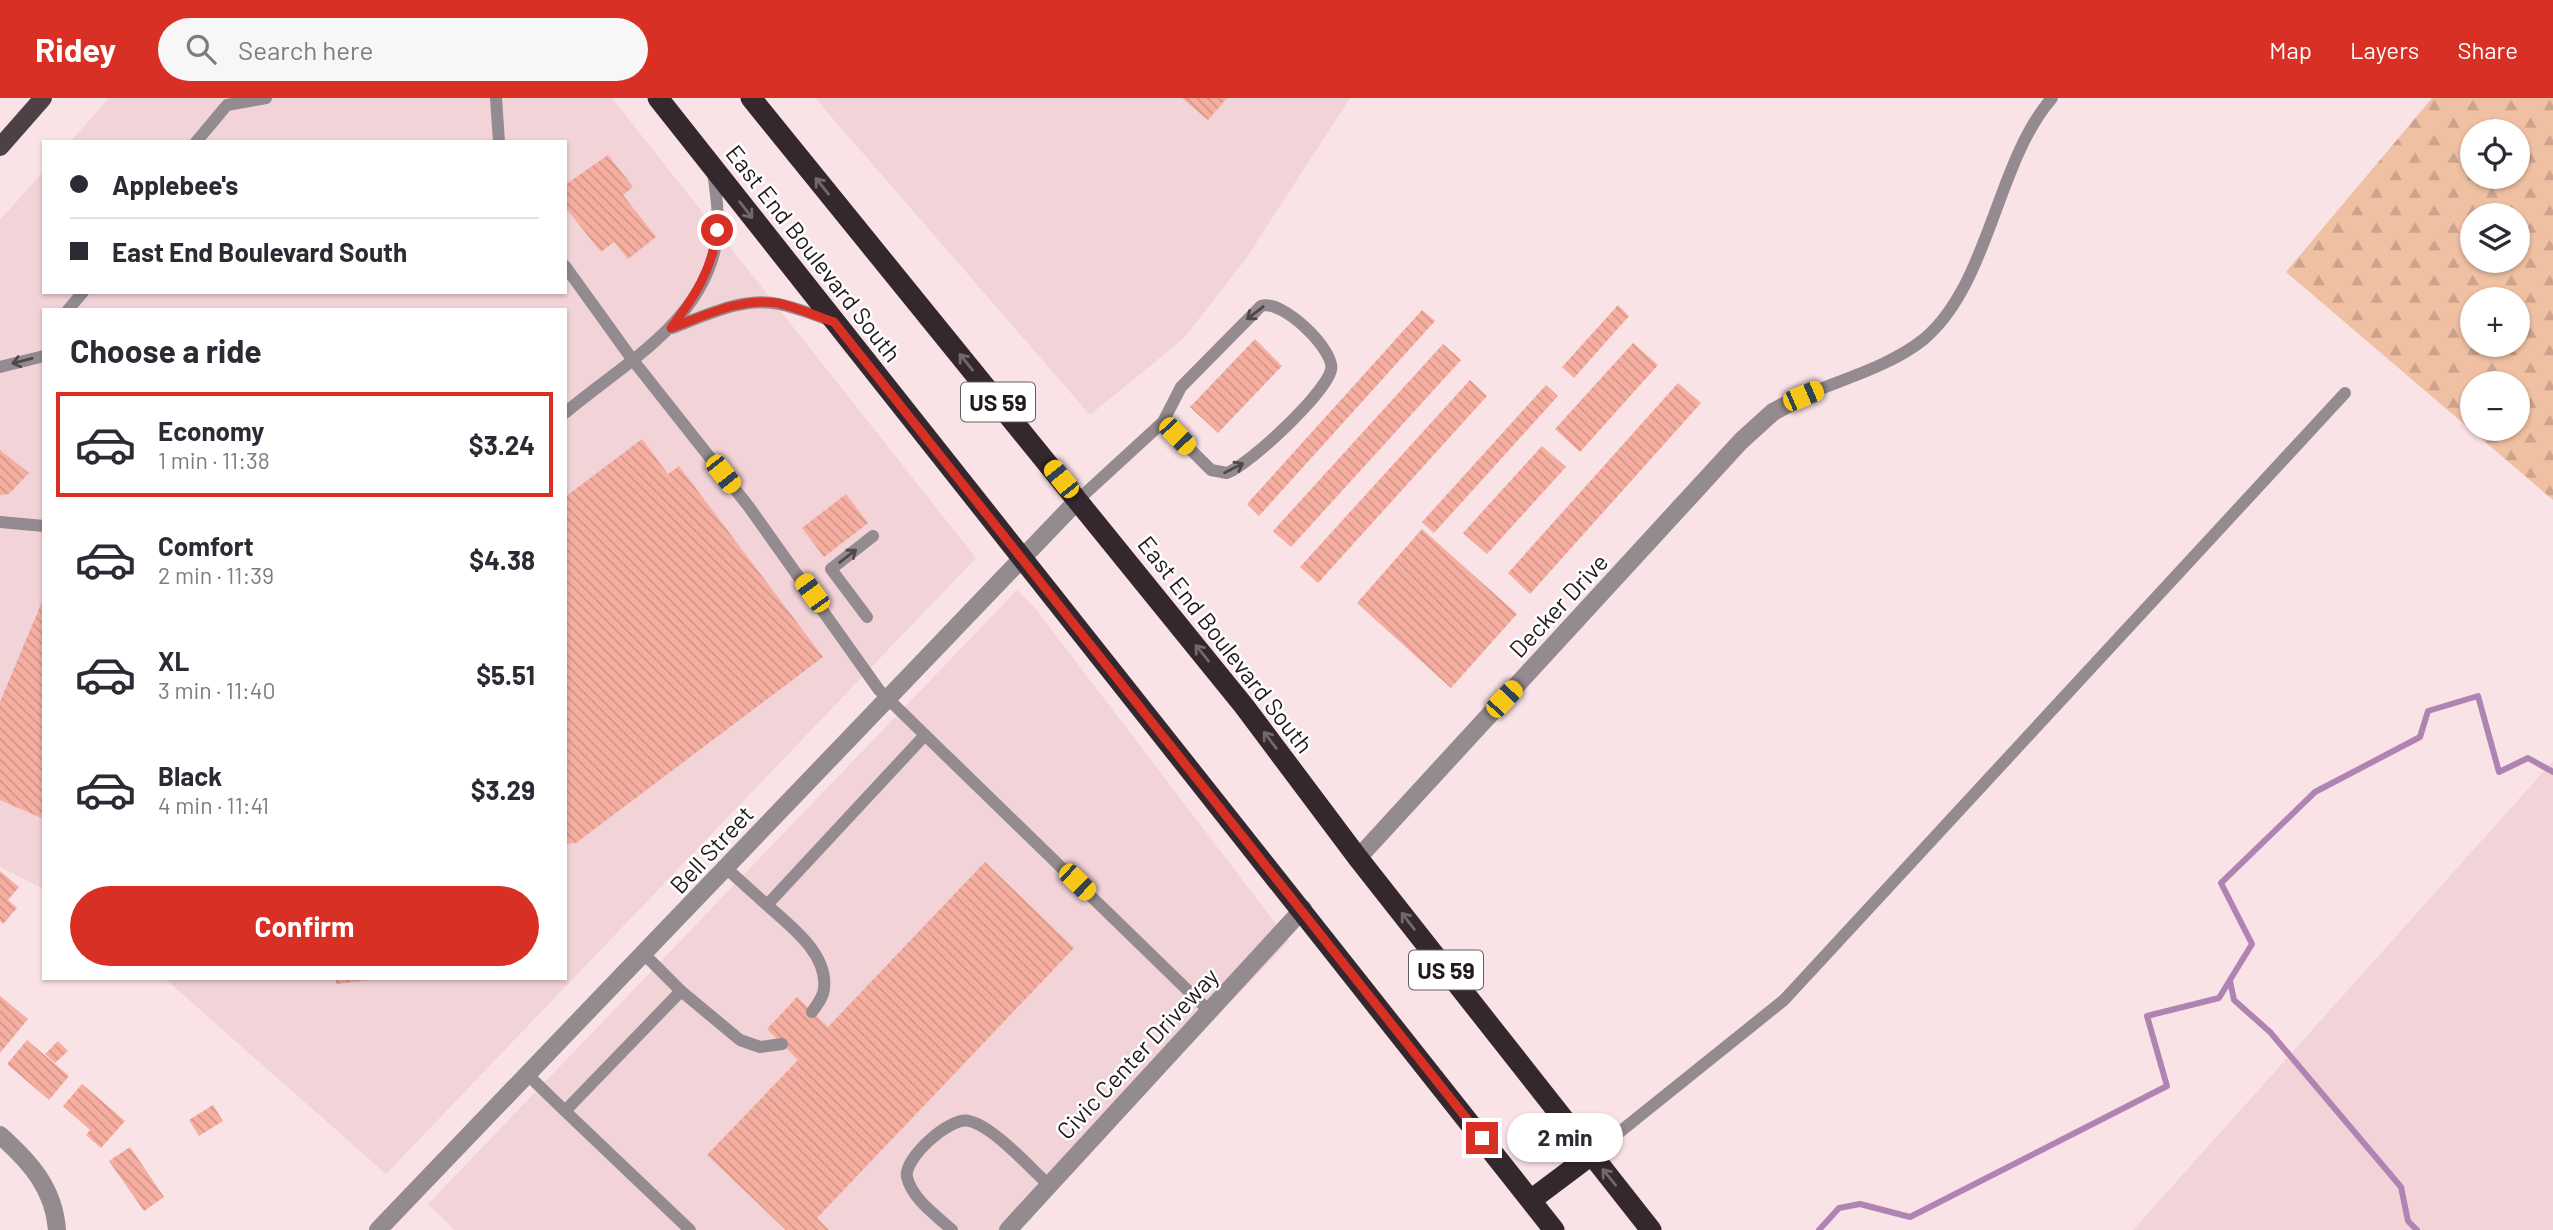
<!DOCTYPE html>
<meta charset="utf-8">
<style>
body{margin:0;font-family:Barlow,sans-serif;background:#f7f7f7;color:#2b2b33;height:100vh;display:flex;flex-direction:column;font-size:26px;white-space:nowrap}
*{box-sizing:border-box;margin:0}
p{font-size:23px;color:#7c7c81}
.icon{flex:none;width:38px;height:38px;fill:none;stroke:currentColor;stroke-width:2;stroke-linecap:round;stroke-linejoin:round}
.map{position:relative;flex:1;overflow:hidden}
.details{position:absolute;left:42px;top:210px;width:525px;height:672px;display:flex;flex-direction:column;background:#fff;border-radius:0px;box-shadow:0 2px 5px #0004}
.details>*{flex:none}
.guide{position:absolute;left:42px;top:42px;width:525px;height:154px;border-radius:0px;box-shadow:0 2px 5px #0004;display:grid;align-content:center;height:154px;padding:0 28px;background:#fff}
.controls{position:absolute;left:2460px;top:21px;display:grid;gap:14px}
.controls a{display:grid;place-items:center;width:70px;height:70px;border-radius:50%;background:#fff;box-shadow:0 2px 5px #0004;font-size:35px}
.end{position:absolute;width:32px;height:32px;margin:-16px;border:9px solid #d93025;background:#fff;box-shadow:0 0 0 4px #fff}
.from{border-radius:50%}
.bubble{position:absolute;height:49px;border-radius:24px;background:#fff;box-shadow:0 2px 5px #0004;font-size:23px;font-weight:700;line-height:49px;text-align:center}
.car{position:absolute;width:21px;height:42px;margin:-21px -10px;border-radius:9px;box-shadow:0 0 5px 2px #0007;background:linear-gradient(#f5c518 24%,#345 0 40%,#f5c518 0 76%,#345 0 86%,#f5c518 0)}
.guide b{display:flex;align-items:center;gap:24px;height:66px;font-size:26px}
.guide b+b{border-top:2px solid #e1e1e2}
.guide i{width:18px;height:18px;background:#2b2b33}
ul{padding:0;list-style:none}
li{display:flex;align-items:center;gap:21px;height:105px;margin:0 14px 10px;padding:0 14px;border:4px solid transparent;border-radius:0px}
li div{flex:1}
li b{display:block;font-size:26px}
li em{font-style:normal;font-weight:700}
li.active{border-color:#d93025}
li>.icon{width:63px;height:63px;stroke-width:1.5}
h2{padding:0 28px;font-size:32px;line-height:84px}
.action{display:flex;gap:14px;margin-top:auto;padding:14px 28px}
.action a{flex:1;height:80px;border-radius:42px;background:#d93025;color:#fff;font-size:28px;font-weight:700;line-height:80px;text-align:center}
header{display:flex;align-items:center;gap:42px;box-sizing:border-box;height:98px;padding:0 35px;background:#d93025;color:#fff}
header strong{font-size:33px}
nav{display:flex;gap:38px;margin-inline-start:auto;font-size:24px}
.search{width:490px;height:63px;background:#f7f7f7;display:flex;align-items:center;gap:18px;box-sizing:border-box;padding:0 24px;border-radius:38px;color:#7c7c81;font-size:26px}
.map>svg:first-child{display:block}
.built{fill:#f2d3d8}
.forest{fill:url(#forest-firs);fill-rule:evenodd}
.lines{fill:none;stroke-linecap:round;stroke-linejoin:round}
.stream{stroke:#af84b2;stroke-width:6}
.building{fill:url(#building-back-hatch)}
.lane{stroke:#938b8f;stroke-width:12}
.street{stroke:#938b8f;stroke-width:18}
.primary{stroke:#4d4047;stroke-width:18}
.highway{stroke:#35272e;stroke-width:21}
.oneway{stroke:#72686d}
.oneway2{stroke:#4f4749}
.route{stroke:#d93025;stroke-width:9}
.labels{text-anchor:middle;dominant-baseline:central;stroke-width:5;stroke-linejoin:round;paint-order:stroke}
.shield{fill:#fff;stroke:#645f5f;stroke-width:2}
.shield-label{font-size:23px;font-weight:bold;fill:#221a1b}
.street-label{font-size:24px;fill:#221a1b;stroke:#fff}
</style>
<header>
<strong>Ridey</strong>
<div class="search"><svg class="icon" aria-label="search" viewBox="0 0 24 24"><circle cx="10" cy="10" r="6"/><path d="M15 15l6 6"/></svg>Search here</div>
<nav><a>Map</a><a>Layers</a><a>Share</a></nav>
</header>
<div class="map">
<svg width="2553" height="1132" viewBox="0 0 2553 1132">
<defs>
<pattern id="forest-firs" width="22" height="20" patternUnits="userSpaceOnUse" patternTransform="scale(1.75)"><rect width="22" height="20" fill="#efc0a2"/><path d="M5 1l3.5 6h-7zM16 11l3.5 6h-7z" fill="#cda48b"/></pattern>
<pattern id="building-back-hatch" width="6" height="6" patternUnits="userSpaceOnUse" patternTransform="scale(1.75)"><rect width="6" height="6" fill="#f6aea0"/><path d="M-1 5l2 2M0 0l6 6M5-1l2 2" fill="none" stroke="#d39589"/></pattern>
</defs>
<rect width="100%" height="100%" fill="#fae3e6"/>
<path class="built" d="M109,0H612L976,460L386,1076L164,880H565V212H44V791L0,769V122L44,73V194H565V44H70Z
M815,0H1350L1245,162L1184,240L1090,317Z
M1017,492L1035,510L1289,843L1014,1132H455L428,1106Z
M2553,663V1132H2133Z"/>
<path class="forest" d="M2432,0H2553V402L2286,174ZM2473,33H2518V79H2473ZM2473,117H2518V163H2473ZM2473,201H2518V247H2473ZM2473,285H2518V331H2473Z"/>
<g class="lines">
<path class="stream" d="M2230,883L2234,902L2270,934L2401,1089L2408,1123L2417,1132
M1819,1132L1839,1110L1860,1106L1910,1119L2167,988L2147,918L2219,900L2252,846L2221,785L2315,694L2420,639L2428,613L2478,598L2499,674L2528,660L2553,674"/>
</g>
<path class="building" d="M1182,0H1227L1208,22Z
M608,57L633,89L623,97L656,139L628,161L614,144L601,154L565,109V87Z
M1618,207L1629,218L1574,280L1562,269Z
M1422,212L1435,223L1259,418L1247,406Z
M1255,241L1282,268L1218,335L1190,309Z
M1633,245L1658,267L1580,354L1555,331Z
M1443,246L1461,262L1291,449L1273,433Z
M1470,282L1487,298L1318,485L1300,469Z
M1678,285L1701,305L1530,496L1508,475Z
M1546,287L1558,298L1434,435L1422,424Z
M642,341L668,376L679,368L823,559L576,745L565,746V399Z
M1542,348L1566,369L1487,456L1463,435Z
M0,352L29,375L9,396L0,397Z
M846,396L868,425L824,459L802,430Z
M1422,431L1517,516L1451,590L1357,505Z
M44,499V721L0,702V604Z
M985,764L1074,850L817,1120L829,1132H786L707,1057L798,962L767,931L797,899L828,929Z
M0,773L19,789L8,802L17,810L3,826L0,823Z
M336,880H370V882L336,886Z
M0,898L28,921L0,955Z
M27,942L69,978L49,1002L7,966Z
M58,943L68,953L55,965L45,956Z
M82,986L125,1023L101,1050L86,1037L90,1032L63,1008Z
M213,1007L223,1023L199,1038L189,1022Z
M130,1049L164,1099L144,1113L109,1063Z"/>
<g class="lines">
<path class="lane" d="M496,0L499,44
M196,44L227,7L266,0
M565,168L632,261L749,409L879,592L925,637L767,807L726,770
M68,212L83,194
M672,230C705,218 743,198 779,206C797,210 815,217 832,223
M0,269L44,258
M1803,298C1842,281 1891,268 1924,241C1990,185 1996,64 2052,0
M565,315C619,269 695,229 714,155C721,129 717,101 713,74
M1078,402L1163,324L1181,289L1261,208C1282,200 1336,253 1331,272C1325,296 1250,366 1227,375L1211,372L1163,324
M0,424L44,428
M867,519L831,471L873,438
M925,637L1209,913
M767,807C789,827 828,855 824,890C824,898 817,907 812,914
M681,893L740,942L760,949L782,946
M528,977L565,1013L681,893L644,856
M565,1013L690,1132
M1591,1057L1784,902L2345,295
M952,1132C936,1117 912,1101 907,1079C903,1061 950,1018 969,1023C993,1028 1030,1070 1049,1087"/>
<path class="street" d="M1358,760L1741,343L1773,314L1803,298
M0,1037C30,1064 54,1090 57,1132
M378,1132L1078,402
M1008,1132L1303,811"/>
<path class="primary" d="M0,49L43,0"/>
<path class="highway" d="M658,0L1554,1132
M751,0L1244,608L1358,760L1651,1132
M1531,1102L1591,1057"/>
</g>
<defs><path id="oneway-shaft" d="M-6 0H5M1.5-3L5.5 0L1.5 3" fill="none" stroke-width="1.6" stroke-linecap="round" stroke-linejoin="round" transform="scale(1.75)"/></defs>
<g class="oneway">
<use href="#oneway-shaft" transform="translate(822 88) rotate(-129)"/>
<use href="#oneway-shaft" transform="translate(746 112) rotate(52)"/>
<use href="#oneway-shaft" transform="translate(966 264) rotate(-129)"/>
<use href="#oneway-shaft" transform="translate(1202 555) rotate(-129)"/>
<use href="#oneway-shaft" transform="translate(1270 642) rotate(-127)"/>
<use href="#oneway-shaft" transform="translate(1408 823) rotate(-128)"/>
<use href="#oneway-shaft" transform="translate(1609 1079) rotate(-129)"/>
</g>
<g class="oneway2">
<use href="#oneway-shaft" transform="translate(1255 215) rotate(142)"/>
<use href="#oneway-shaft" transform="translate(22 263) rotate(166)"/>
<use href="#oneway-shaft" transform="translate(1234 370) rotate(-27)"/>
<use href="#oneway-shaft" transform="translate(848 458) rotate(-38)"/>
</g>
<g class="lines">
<path class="route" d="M717,132C713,171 694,199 671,230C704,218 741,199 777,205C796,209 816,218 834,224L1482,1040"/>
</g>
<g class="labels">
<g class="shield">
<rect x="961" y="284.5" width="74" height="39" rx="5"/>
<rect x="1409" y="852.5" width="74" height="39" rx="5"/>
</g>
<g class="shield-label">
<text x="998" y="304">US 59</text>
<text x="1446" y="872">US 59</text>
</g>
<g class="street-label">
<text transform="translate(814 155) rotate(52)">East End Boulevard South</text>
<text transform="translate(1558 507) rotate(-47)">Decker Drive</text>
<text transform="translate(1226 546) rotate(52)">East End Boulevard South</text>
<text transform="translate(711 751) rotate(-47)">Bell Street</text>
<text transform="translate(1137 955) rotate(-47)">Civic Center Driveway</text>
</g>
</g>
</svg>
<div class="controls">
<a><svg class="icon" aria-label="locate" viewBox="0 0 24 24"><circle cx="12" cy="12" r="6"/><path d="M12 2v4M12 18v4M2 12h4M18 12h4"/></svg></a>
<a><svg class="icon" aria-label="layers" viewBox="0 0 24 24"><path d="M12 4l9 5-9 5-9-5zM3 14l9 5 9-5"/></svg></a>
<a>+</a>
<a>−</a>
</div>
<i class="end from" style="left:717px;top:132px"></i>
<i class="end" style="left:1482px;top:1040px"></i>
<div class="bubble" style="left:1507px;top:1015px;width:116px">2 min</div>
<i class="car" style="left:1803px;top:298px;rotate:67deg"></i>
<i class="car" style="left:1177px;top:338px;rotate:136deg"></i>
<i class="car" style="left:723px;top:376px;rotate:142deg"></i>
<i class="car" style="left:1061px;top:381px;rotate:321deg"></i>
<i class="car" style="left:812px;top:495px;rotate:324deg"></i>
<i class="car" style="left:1504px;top:601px;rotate:43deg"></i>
<i class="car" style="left:1077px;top:784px;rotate:134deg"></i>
<div class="guide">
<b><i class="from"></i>Applebee's</b>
<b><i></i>East End Boulevard South</b>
</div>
<section class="details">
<h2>Choose a ride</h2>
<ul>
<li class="active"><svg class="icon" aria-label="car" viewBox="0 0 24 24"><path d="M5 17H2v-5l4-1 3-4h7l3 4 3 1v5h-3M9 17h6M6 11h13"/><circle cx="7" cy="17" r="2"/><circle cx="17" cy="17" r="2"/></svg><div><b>Economy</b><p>1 min · 11:38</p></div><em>$3.24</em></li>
<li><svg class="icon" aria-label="car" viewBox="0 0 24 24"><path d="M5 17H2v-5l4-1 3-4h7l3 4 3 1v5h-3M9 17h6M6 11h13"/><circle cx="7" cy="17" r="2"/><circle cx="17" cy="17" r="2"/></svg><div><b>Comfort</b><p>2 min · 11:39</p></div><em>$4.38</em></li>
<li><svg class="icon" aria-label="car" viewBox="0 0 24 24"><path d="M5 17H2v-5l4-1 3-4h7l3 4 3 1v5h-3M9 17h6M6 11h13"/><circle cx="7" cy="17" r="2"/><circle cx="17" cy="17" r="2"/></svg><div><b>XL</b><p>3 min · 11:40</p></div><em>$5.51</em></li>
<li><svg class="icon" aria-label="car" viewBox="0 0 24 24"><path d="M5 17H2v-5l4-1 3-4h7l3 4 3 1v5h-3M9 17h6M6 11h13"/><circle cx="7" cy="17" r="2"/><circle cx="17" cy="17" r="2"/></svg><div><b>Black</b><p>4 min · 11:41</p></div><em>$3.29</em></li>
</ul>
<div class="action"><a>Confirm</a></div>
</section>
</div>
